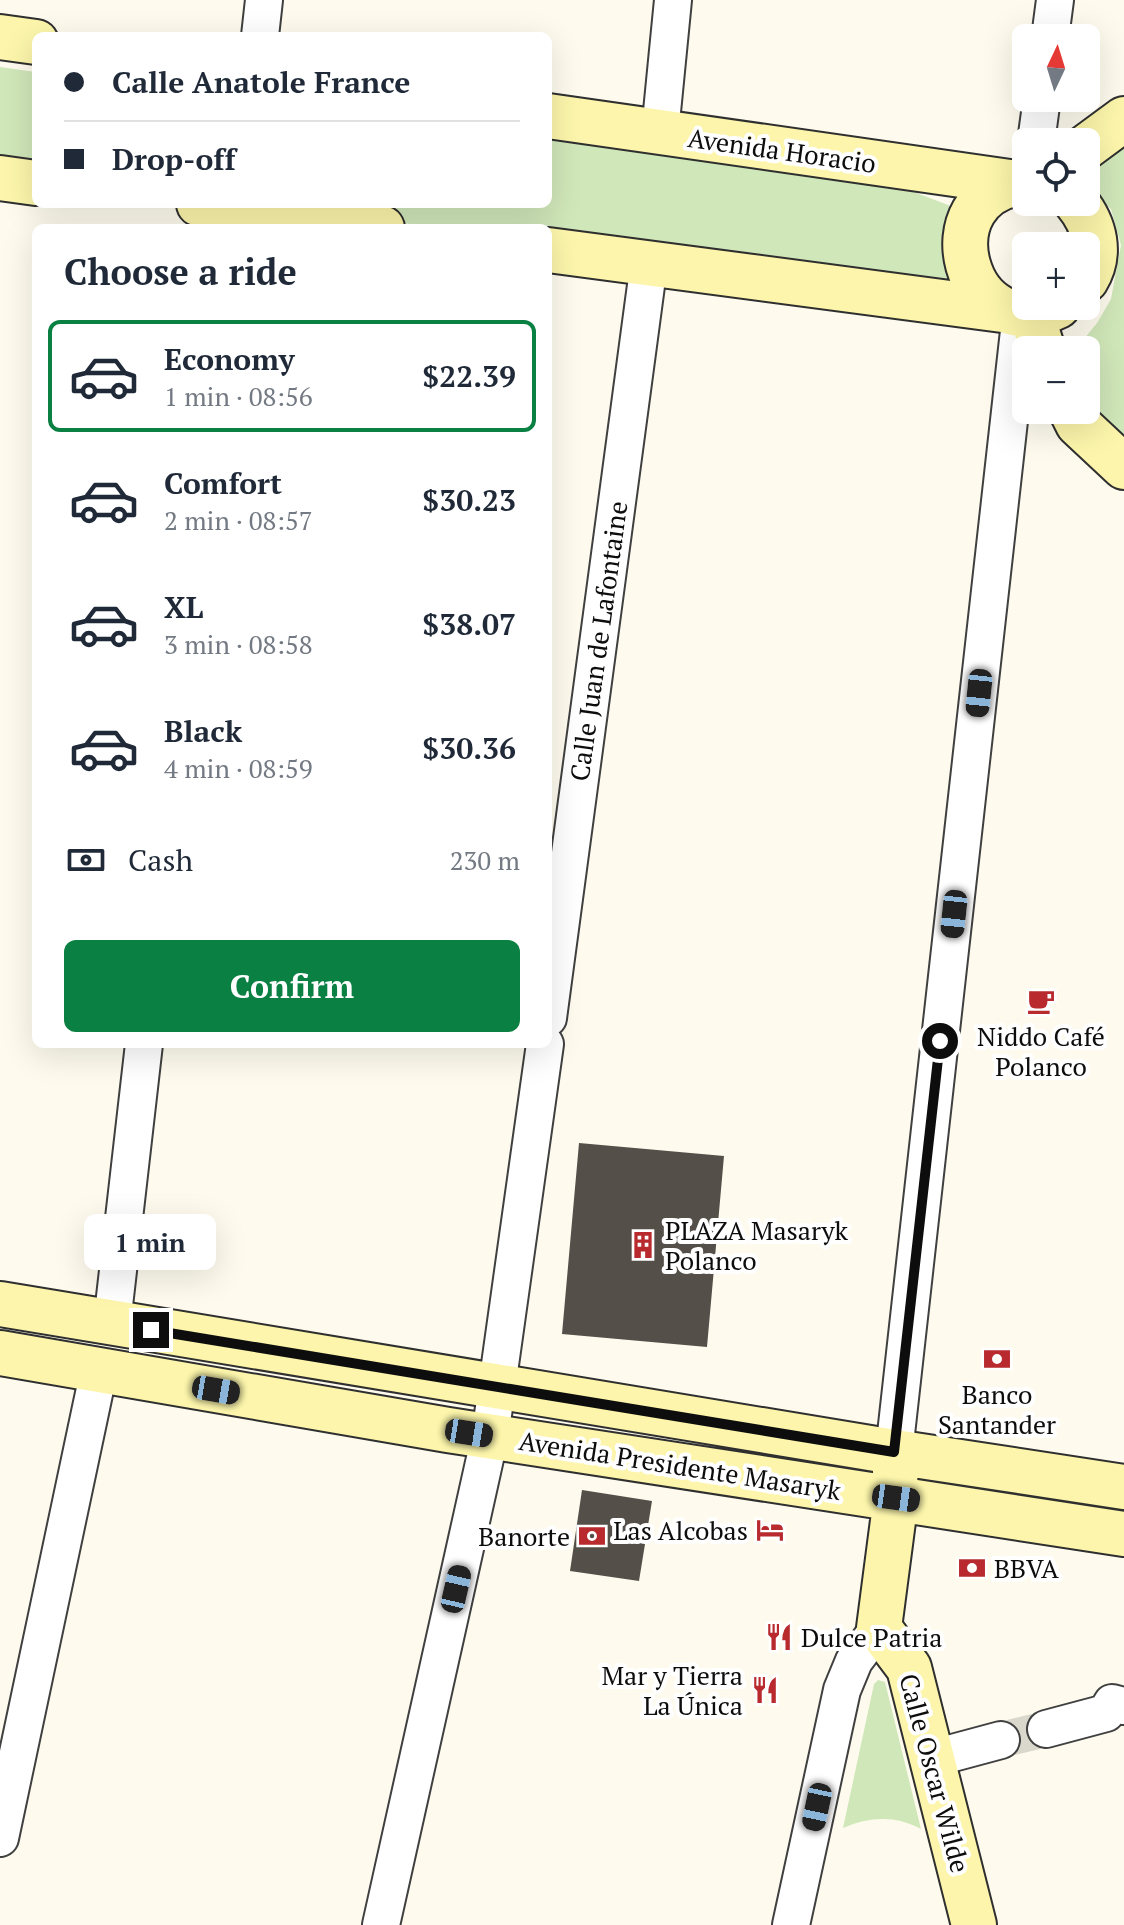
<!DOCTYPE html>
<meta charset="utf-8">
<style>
body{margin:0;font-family:"PT Serif",serif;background:#f2f2f3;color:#1f2937;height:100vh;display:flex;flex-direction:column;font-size:30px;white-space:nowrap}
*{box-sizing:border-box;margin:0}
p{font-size:26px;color:#747a83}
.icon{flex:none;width:44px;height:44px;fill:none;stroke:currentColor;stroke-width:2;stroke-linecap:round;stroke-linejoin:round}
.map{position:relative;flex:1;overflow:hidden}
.sheet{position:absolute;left:32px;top:224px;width:520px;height:824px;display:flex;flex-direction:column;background:#fff;border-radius:12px;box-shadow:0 8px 32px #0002}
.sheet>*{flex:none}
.guide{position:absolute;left:32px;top:32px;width:520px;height:176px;border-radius:12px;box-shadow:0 8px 32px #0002;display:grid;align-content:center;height:176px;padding:0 32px;background:#fff}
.needle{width:52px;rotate:4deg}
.controls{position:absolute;left:1012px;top:24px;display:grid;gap:16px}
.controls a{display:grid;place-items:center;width:88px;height:88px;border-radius:12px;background:#fff;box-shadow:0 8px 32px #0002;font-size:40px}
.end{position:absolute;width:36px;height:36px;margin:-18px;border:10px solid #0d0d0d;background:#fff;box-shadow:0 0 0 4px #fff}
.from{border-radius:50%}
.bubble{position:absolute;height:56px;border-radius:12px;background:#fff;box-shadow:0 8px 32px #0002;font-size:26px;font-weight:700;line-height:56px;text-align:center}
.car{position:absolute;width:24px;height:48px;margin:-24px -12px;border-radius:10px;box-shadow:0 0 6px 2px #0007;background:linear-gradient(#222 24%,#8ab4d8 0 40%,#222 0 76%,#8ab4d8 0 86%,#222 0)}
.guide b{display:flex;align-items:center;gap:28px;height:76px;font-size:30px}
.guide b+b{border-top:2px solid #e0e1e3}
.guide i{width:20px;height:20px;background:#1f2937}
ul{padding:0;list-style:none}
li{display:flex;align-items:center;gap:24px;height:112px;margin:0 16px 12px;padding:0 16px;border:4px solid transparent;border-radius:12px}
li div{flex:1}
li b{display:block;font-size:30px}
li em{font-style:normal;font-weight:700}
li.on{border-color:#0b8043}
li>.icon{width:72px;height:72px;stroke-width:1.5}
h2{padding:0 32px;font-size:36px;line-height:96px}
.pay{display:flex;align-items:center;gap:20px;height:88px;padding:0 32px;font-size:30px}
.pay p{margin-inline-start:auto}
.primary-button{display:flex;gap:16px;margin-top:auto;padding:16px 32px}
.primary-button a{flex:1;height:92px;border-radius:12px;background:#0b8043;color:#fff;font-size:32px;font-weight:700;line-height:92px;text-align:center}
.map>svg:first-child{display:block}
.green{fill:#d0e7b9}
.building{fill:#554f4a}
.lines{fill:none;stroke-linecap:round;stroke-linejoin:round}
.street-tunnel{stroke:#dad7cc;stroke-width:36;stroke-dasharray:36 18;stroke-linecap:butt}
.street-casing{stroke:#404040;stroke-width:40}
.secondary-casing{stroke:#2f2f2f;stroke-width:48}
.street{stroke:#fff;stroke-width:36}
.secondary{stroke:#fcf5ab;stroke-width:44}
.route{stroke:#0d0d0d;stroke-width:10}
.labels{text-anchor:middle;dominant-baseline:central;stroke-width:8;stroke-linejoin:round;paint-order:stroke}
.street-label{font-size:26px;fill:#0d0d0d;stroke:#fff}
.poi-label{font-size:26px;fill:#0d0d0d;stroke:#fff;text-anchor:start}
</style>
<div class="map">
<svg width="1124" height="1925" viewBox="0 0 1124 1925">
<rect width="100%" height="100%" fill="#fefbee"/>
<path class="green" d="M0,67L36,72V173L0,168Z
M548,140L824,176L914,192L956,208L943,247L956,280L946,298L548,243V228H439L264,204H548Z
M1124,146V450L1086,403V350H1075L1097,323L1111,299L1121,245L1111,209L1086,187V174Z
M878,1680L885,1682L921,1829C894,1815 870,1817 843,1828L874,1684Z"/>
<path class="building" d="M579,1143L724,1156L707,1347L562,1334Z
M582,1490L652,1501L639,1581L570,1571Z"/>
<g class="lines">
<path class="street-tunnel" d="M1001,1740L1046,1729"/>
<g class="street-casing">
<path id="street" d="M260,36L264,0
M1050,38L1055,0
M660,132L673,0
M1036,142L1042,98
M548,1018L649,263
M112,1323L144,1044
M894,1452L1021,313
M1046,1729L1106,1713L1112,1703L1124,1706
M934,1758L1001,1740
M0,1838L99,1370
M381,1925L490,1436L545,1044
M791,1925L842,1690L854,1661L879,1628"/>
</g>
<g class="secondary-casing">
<path id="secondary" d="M0,37L36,42
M548,116L1017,183
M1086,147L1124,119
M0,178L36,183
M1026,182C920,192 967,352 1058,306
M1076,202C1095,225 1102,254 1086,280
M199,204L382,228
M548,250L1010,311
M1031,313L1043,350
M1071,410L1078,424L1124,467
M0,1304L894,1452L1124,1487
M0,1353L448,1430L1124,1534
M895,1471L896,1498L879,1628L909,1668L974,1925"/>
</g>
<use href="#street" class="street"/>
<use href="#secondary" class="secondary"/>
</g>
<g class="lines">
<path class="route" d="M151,1330L894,1452L940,1041"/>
</g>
<defs>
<g id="cafe-bare" transform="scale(2.16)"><path d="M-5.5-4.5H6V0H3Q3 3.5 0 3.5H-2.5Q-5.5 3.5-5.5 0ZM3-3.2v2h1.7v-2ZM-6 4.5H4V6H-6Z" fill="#b82a2e" stroke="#fff" stroke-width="2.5" paint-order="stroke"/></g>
<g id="building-bare" transform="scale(2.16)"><path d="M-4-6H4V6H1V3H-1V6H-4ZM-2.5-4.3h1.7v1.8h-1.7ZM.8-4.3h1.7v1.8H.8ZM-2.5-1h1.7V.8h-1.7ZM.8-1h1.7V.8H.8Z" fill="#b82a2e" stroke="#fff" stroke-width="2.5" paint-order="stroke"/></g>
<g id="bank-bare" transform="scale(2.16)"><path d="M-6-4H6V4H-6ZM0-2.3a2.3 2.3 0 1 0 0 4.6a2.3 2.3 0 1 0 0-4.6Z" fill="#b82a2e" stroke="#fff" stroke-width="2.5" paint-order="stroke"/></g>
<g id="hotel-bare" transform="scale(2.16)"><path d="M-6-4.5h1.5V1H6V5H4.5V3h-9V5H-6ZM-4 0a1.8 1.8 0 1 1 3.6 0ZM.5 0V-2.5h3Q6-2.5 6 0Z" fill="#b82a2e" stroke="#fff" stroke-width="2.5" paint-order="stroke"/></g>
<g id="restaurant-bare" transform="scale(2.16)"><path d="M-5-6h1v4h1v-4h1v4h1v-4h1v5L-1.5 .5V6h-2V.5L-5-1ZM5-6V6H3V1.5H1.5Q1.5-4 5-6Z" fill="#b82a2e" stroke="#fff" stroke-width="2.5" paint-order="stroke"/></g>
</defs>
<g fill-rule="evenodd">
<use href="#cafe-bare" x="1041" y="1001"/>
<use href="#building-bare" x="643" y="1245"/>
<use href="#bank-bare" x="997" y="1359"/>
<use href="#hotel-bare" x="770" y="1530"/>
<use href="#bank-bare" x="592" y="1536"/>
<use href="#bank-bare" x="972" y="1568"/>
<use href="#restaurant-bare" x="779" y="1637"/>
<use href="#restaurant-bare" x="765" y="1690"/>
</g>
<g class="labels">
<g class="street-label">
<text transform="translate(782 150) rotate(8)">Avenida Horacio</text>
<text transform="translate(598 641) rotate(-82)">Calle Juan de Lafontaine</text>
<text transform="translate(680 1465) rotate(9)">Avenida Presidente Masaryk</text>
<text transform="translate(935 1773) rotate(75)">Calle Oscar Wilde</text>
</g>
<g class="poi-label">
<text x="1041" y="1036" text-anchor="middle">Niddo Café<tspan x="1041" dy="30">Polanco</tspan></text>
<text x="665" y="1230">PLAZA Masaryk<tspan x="665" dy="30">Polanco</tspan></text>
<text x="997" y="1394" text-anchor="middle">Banco<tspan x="997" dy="30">Santander</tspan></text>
<text x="748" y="1530" text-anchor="end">Las Alcobas</text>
<text x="570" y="1536" text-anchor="end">Banorte</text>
<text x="994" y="1568">BBVA</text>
<text x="801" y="1637">Dulce Patria</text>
<text x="743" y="1675" text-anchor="end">Mar y Tierra<tspan x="743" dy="30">La Única</tspan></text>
</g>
</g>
</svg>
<div class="controls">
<a><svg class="needle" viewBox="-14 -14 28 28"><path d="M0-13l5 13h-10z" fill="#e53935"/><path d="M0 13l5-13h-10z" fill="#747a83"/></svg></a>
<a><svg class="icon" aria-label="locate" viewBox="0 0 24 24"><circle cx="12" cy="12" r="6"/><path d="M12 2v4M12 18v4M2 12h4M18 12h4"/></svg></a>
<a>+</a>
<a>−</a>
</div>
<i class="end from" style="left:940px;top:1041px"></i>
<i class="end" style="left:151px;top:1330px"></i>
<div class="bubble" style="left:84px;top:1214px;width:132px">1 min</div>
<i class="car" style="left:979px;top:693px;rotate:186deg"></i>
<i class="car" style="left:954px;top:914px;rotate:186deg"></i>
<i class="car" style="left:216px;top:1390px;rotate:100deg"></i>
<i class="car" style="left:469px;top:1433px;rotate:99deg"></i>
<i class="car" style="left:896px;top:1498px;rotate:98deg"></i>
<i class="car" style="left:456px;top:1589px;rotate:13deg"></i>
<i class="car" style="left:817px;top:1807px;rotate:192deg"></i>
<div class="guide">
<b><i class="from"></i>Calle Anatole France</b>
<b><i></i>Drop-off</b>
</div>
<section class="sheet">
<h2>Choose a ride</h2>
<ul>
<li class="on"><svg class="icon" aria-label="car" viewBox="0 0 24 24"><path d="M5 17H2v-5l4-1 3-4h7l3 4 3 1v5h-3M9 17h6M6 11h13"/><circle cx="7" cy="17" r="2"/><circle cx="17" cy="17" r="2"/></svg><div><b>Economy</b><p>1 min · 08:56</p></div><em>$22.39</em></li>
<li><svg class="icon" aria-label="car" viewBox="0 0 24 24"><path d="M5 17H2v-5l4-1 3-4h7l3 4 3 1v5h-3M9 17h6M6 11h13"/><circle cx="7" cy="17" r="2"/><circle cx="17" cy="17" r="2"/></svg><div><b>Comfort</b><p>2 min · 08:57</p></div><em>$30.23</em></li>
<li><svg class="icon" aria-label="car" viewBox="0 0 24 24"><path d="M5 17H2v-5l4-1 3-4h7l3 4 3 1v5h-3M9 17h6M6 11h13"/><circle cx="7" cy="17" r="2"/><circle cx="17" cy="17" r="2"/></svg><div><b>XL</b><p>3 min · 08:58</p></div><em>$38.07</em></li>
<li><svg class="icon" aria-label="car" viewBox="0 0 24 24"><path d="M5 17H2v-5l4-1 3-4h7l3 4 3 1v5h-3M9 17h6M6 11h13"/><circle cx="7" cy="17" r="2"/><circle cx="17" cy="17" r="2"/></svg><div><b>Black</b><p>4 min · 08:59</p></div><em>$30.36</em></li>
</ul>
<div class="pay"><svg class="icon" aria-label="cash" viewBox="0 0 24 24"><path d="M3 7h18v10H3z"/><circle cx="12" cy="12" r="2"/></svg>Cash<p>230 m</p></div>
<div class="primary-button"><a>Confirm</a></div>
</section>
</div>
